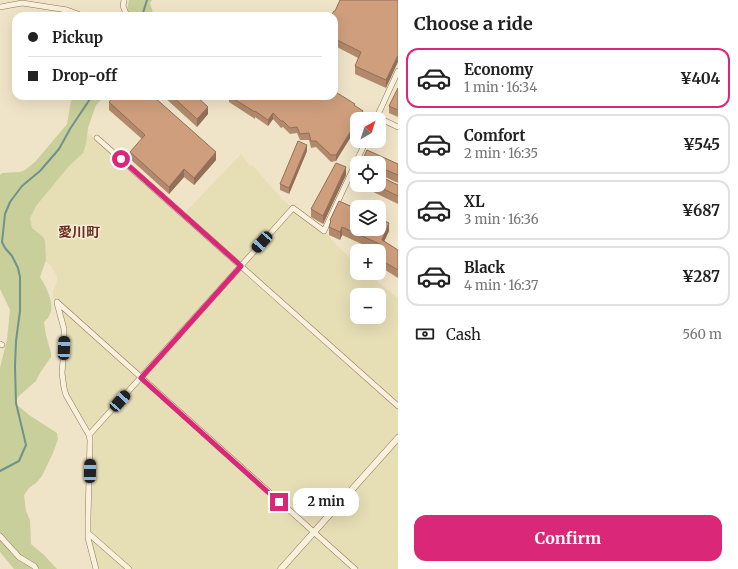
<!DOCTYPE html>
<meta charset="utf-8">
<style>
body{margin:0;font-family:Merriweather,"Noto Sans JP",serif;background:#f2f2f2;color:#222;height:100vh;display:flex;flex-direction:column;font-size:15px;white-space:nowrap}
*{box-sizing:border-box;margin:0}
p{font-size:13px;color:#767676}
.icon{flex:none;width:22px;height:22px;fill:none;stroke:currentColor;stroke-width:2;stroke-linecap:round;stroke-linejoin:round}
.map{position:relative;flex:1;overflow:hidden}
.details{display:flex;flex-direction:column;background:#fff;width:340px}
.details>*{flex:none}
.top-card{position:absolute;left:12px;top:12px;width:326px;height:88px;border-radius:12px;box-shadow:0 4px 16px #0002;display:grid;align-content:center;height:88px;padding:0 16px;background:#fff}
.needle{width:26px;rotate:39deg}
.tools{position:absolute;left:350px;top:112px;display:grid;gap:8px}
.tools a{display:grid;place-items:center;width:36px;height:36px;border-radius:8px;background:#fff;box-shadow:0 4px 16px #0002;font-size:20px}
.end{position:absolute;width:18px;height:18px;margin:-9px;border:5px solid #db2777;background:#fff;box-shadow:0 0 0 2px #fff}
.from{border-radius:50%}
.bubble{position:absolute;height:28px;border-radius:12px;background:#fff;box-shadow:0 4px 16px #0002;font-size:13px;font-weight:700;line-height:28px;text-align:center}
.car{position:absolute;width:12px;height:24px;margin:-12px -6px;border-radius:5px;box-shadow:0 0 3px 1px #0007;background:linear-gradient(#222 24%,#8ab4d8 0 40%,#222 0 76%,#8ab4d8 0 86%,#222 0)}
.top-card b{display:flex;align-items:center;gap:14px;height:38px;font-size:15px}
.top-card b+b{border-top:1px solid #e0e0e0}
.top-card i{width:10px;height:10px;background:#222}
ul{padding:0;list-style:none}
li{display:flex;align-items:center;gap:12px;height:60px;margin:0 8px 6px;padding:0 8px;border:2px solid #e0e0e0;border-radius:12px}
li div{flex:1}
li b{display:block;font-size:15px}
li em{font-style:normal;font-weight:700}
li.current{border-color:#db2777}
li>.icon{width:36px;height:36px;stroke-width:1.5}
h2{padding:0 16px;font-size:18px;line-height:48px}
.pay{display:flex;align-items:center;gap:10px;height:44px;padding:0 16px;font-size:15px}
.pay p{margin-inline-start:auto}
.button{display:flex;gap:8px;margin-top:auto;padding:8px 16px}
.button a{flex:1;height:46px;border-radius:12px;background:#db2777;color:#fff;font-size:16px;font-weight:700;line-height:46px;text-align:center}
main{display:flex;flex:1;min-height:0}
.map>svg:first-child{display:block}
.farmland{fill:#e6deb5;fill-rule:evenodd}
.green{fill:#c9cf9b}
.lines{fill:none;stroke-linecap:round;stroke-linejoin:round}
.stream{stroke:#6f938a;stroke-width:2}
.minor-casing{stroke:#8d765c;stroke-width:6}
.tertiary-casing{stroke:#8d765c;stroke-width:7}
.minor{stroke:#faf1dc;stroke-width:5}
.tertiary{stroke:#faf1dc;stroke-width:6}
.wall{fill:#b2896c}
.shaded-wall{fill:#916f58}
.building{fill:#cf9f7d;stroke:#916f58}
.route{stroke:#db2777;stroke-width:5}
.labels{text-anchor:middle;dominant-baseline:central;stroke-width:3;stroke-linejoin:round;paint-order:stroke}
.district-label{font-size:14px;font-weight:bold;fill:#6b2e1e;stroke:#f7eed8}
</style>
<main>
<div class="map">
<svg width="398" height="569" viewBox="0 0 398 569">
<rect width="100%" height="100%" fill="#f0e4c8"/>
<path class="farmland" d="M86,131L182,216L241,154L250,166L252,165L283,200L324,233L327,234L337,246L357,264V273H367L398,298V569H97L90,538L91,531L94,435L88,431L68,395L65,386L61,309L53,298V292L57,282V276L51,266L16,233ZM357,295H379V317H357Z"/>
<path class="green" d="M129,0H152L150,3L154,16H126Z
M75,96H105L96,105L88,128L86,144L83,153L69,166L36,206L30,218L32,228L43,237L45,241L46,260L40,277C46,286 55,304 50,314C49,317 46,320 44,322L46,335L51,353V357L40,373L36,381L19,396L16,400V404L29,415L57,433L58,439L53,453L42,476L36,483L29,488L24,495L26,511L30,520L31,544L44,555L57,569H14L0,552V368L7,339L10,310L0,289V175L2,173L20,172L25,170L35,162L67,124L71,101Z"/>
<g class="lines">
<path class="stream" d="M142,16L147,0
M0,471L19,461L26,445L16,403L15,366L16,341L20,311V277L18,268L12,256L5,248L2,242L5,214L10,202L22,186L40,171L59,149L70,129L92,96"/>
<g class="minor-casing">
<path id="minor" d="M124,0L123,6L127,16
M0,7L22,3L35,5L67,10L83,16
M377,117L398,127
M376,119L398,71
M97,138L398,406
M57,302L355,569
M57,303L64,329V348L62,373L64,388L66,395L89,435
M0,344L2,345
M88,533V538L96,569
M0,536L19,557L34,566L36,569
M129,569L88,533V518L90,440L89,435L293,208L324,231L366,141"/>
</g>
<g class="tertiary-casing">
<path id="tertiary" d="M281,569L398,438"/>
</g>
<use href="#minor" class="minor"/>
<use href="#tertiary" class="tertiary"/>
</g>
<path class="wall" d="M398,0L386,88L355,74V66L358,58L337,47L334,54V16L335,11Z
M398,88V117L389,113V106Z
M163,96H196L208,114L197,127Z
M229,96H284L289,99L355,106L363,118L362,119H357L336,161L331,162L316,147L311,148L309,140H300L297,133L290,134L283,127L281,128L273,119L268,126L255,117V119L229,102Z
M109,102L216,160L194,185L184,177L169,194L130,159V152L142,139L109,110Z
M307,151L289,194L280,190V184Z
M379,163L398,164V183L379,174V176Z
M357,168V184L354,182V175Z
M346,175L323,224L311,217V209Z
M359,185H398V204Z
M330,220L389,231L384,241L398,250V278L379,266V251H377L342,235L340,240L329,235V227L330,224Z"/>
<path class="shaded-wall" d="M337,40V47L334,54V46Z
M398,55V62L386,88V80Z
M208,107V114L197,127V119Z
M363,111V118L362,119H358Z
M273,113V119L268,126V120Z
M357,121V127L336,161V155Z
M307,145V151L289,194V188Z
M216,152V160L194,185V178Z
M346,167V175L323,224V216Z
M184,169V177L169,194V187Z
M389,223V231L382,246V240Z
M342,227V235L340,240V232Z"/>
<path class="building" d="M340,0H398V55L386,80L355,66L361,52L337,40L334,46V16H331L334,11H335Z
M398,88V110L389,106Z
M334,91L355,104L354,105L363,111L358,119H357V121L336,155H331L316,141H311L309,133L300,134L297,127L290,128L283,121H281L273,113L268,120L255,111V112L229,96H284L289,99L291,96H334Z
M114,96H153L216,152L194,178L184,169L169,187L130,152L145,135L109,102Z
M172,96H196L208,107L197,119Z
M298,141L307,145L289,188L280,184Z
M367,150L398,164V175L379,167V168V163H361Z
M336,163L346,167L323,216L311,209Z
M357,168V176L354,175Z
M379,176L398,185V196L375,185H379Z
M339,201L357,209V229H379V218L389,223L382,240L398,250V270L379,259V251L382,245L342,227L340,232L329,227L331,221L330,220Z"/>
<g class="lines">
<path class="route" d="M121,159L241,266L141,378L279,502"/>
</g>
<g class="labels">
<g class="district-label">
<text x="79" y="232">愛川町</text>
</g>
</g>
</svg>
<div class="tools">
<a><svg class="needle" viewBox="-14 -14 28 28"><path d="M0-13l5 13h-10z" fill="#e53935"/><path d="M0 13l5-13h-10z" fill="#767676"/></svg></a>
<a><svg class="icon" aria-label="locate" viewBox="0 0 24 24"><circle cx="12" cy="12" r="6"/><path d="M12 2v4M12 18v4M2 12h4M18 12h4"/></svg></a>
<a><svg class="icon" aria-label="layers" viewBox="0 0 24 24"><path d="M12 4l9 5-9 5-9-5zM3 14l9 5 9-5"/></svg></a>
<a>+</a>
<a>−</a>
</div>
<i class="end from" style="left:121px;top:159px"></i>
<i class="end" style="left:279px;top:502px"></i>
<div class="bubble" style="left:293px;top:488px;width:66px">2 min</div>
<i class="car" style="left:262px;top:242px;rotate:222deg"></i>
<i class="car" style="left:64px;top:348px;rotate:2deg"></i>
<i class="car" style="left:120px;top:401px;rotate:42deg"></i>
<i class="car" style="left:90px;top:471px;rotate:1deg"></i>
<div class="top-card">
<b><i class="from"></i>Pickup</b>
<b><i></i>Drop-off</b>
</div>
</div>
<section class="details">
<h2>Choose a ride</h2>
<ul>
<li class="current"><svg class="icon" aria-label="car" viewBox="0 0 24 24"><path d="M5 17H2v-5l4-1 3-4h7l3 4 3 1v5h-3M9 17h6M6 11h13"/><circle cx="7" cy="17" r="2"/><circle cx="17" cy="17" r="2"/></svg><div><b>Economy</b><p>1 min · 16:34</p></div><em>¥404</em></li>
<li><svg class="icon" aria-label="car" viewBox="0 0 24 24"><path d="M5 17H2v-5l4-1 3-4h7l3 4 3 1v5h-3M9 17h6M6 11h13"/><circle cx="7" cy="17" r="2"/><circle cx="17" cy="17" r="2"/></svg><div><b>Comfort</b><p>2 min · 16:35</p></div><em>¥545</em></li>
<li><svg class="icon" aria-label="car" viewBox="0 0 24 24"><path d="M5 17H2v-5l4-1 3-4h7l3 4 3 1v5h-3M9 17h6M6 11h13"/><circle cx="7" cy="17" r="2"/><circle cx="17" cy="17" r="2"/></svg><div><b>XL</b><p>3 min · 16:36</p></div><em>¥687</em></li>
<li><svg class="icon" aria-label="car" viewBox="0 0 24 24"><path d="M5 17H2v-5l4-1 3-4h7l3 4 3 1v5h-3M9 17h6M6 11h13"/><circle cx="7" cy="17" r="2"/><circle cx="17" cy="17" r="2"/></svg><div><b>Black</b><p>4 min · 16:37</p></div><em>¥287</em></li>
</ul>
<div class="pay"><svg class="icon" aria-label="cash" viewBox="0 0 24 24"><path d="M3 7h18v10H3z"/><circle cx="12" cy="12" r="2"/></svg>Cash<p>560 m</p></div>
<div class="button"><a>Confirm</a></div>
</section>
</main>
